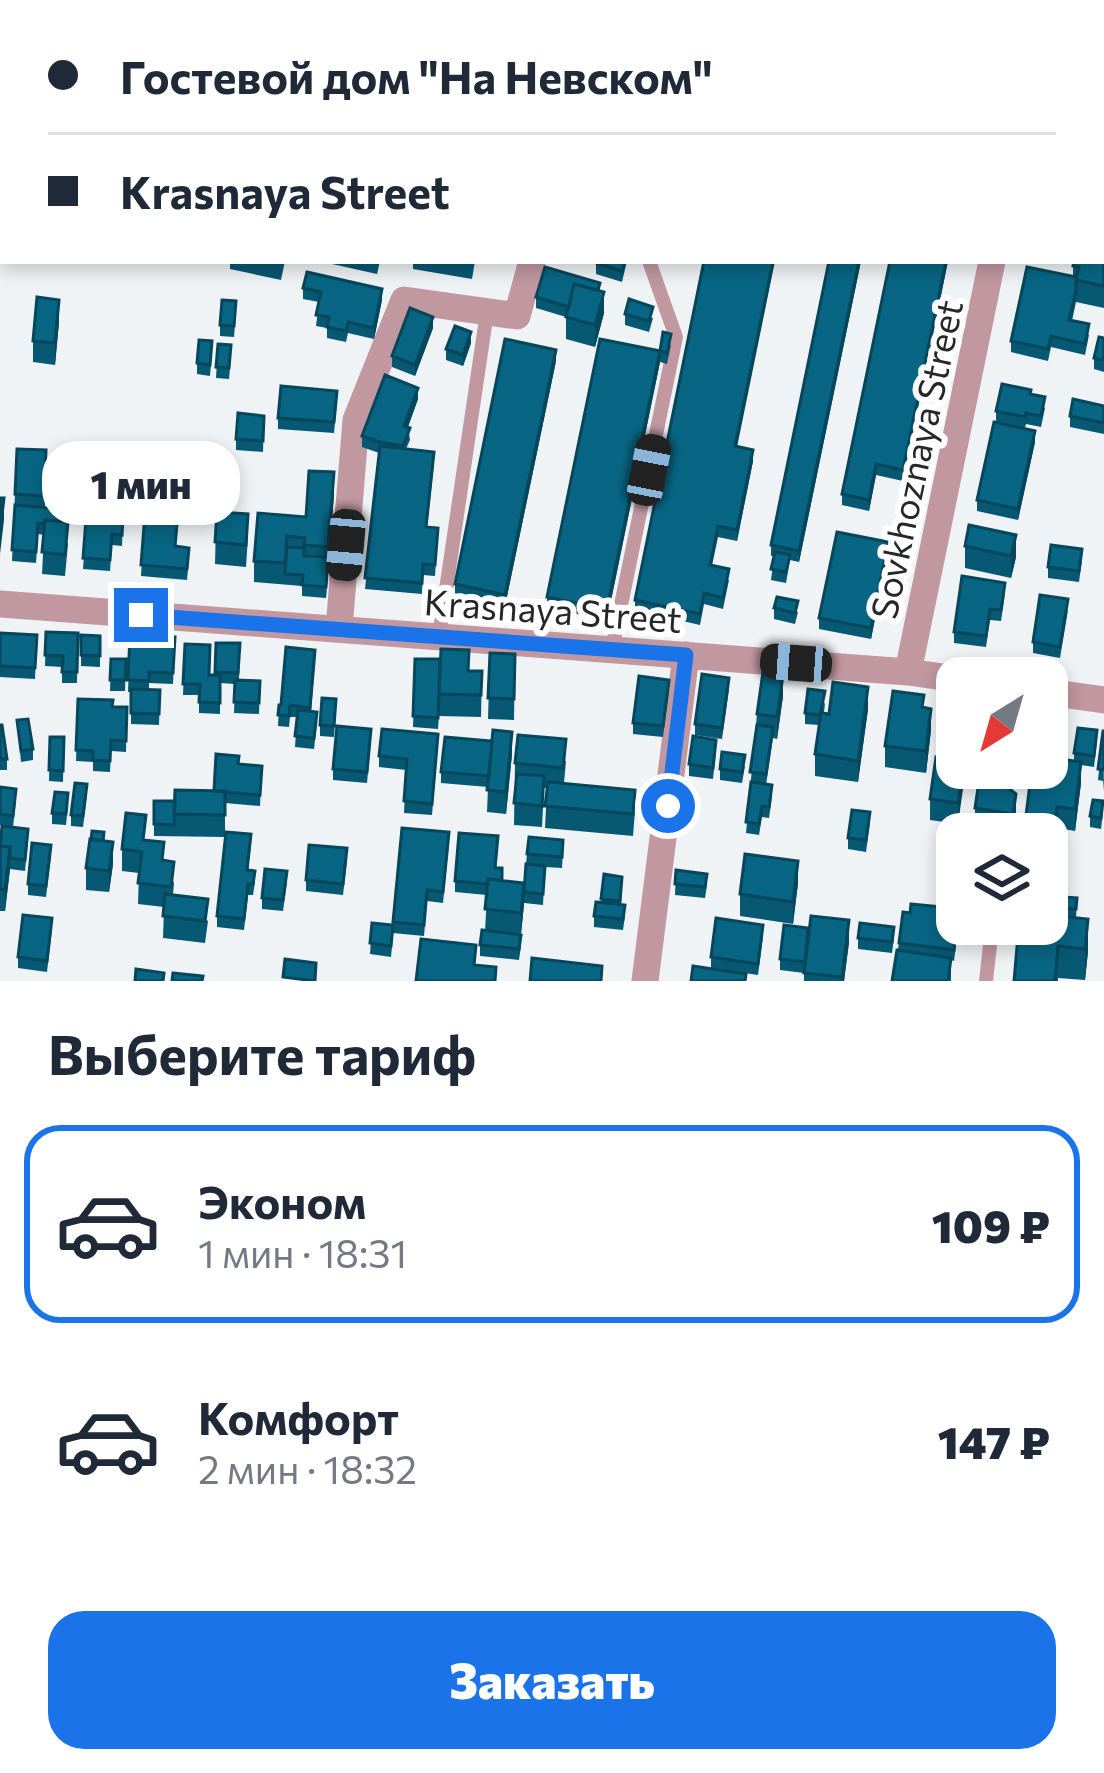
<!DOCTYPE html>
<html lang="ru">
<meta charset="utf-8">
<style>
body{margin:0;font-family:Commissioner,sans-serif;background:#f2f2f3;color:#1f2937;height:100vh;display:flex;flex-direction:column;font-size:45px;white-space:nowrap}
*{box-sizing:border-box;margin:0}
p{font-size:39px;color:#747a83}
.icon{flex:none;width:66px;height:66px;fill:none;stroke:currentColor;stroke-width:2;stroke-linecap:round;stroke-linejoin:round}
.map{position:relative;height:981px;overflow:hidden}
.details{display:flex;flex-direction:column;background:#fff;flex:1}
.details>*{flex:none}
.banner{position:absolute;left:0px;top:0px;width:1104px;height:264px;box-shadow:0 6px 18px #0003;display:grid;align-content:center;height:264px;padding:0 48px;background:#fff}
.needle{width:78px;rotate:217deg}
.tools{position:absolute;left:936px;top:657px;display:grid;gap:24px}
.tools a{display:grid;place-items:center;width:132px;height:132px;border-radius:24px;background:#fff;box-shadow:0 6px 18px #0003;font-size:60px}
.end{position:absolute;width:54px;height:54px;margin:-27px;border:15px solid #1a73e8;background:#fff;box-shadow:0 0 0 6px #fff}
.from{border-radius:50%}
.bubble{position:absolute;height:84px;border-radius:36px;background:#fff;box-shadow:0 6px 18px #0003;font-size:39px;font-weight:800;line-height:84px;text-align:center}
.car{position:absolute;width:36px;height:72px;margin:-36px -18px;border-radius:15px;box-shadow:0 0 9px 3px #0007;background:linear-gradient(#222 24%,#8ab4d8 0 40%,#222 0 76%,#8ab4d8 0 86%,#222 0)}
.banner b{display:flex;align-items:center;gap:42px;height:114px;font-size:45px}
.banner b+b{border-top:3px solid #e0e1e3}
.banner i{width:30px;height:30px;background:#1f2937}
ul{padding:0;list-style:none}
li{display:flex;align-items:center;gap:36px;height:198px;margin:0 24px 18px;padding:0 24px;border:6px solid transparent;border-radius:36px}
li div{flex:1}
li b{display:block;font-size:45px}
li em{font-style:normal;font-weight:800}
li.active{border-color:#1a73e8}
li>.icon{width:108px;height:108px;stroke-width:1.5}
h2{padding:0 48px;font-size:54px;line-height:144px}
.cta{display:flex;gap:24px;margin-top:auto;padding:24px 48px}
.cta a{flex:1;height:138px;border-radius:36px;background:#1a73e8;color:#fff;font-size:48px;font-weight:800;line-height:138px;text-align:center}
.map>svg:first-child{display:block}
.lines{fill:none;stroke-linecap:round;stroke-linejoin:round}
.service{stroke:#c197a0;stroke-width:14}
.minor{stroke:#c197a0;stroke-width:27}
.wall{fill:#075872}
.shaded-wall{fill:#06475c}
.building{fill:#086684;stroke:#06475c;stroke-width:3}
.route{stroke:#1a73e8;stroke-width:15}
.labels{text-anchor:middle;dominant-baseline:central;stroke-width:12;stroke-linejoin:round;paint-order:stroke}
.street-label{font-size:36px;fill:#252728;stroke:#fff}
</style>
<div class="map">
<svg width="1104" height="981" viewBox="0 0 1104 981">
<rect width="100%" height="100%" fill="#eff3f6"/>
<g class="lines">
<path class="service" d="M229,0L231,3
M77,3V0
M300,3L302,0
M439,637L487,312
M612,649L676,337L649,261
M986,981L990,945"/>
<path class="minor" d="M540,0L541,3
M1045,3L1046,0
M0,604L908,672L957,679
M339,629L356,420L404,300L517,316L532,261
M908,672L992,261
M1047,692L1104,700
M645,981L686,655"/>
</g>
<path class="wall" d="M92,0H141V3H92Z
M158,0H194V3H158Z
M3,111V197L0,196V140Z
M1101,168L1104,169V207H1101Z
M1104,242V308L1076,302L1072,321L1089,335L1085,355L1051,347L1048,361L1011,352V341L1073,277V266Z
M230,261H285L281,280L230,269Z
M332,261H380L377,274L332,264Z
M413,261H475L472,279L413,269Z
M596,261H627L622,282L596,274Z
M829,261H861L799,562L790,560L786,583L771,580L774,556H771V545Z
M948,261L903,481L876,475L869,511L842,505V494Z
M303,288L382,300L374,339L348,333L346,342L327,338V328L316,326L319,302L303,299Z
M536,297L604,313L595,347L566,339V317L536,308Z
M236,312L234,337L220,336V325Z
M625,314L653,318L649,332L625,325Z
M59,322L55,365L33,362V341Z
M433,328L415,376L392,367V356Z
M1104,338V372L1094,369V358Z
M471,343L463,366L446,360V349Z
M218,344L231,356L229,379L216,378Z
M671,345L667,364L660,362L607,620L547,608V597L660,351Z
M212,353L210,376L197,374V363Z
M556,361L505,606L455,595V584Z
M1031,394L1045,408L1041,427L1026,424L1025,428L996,422V411Z
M418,399L408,427L410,440L406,449L434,463L427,527L438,528L435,576L423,575L422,594L365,589L379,453L362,447V436Z
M337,402L334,433L278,429V418Z
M1104,406V434L1070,427V416Z
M264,416L263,452L236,450V439Z
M1035,442L1018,520L977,511V500Z
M737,447L753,461L737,541L718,537L712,566L729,580L723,609L704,604L700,625L674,619L671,632L653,628V615L635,611V600Z
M86,448L84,493L70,491V480Z
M17,449L46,472L45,507L59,521L68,544L65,576L42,574L44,535L38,534L36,563L12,561Z
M148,460L146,500L176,547L189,559L187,580L141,576L145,506L129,505V494Z
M90,467L125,480L123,506L113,505L112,517L123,518L122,546L112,545L110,571L83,569Z
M197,492L248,536L246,567L215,564L216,523L195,522Z
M334,494L326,598L302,596V586L254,582V561Z
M965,546L1016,557L1011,578L965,568Z
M888,553L871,639L819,629V618Z
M1082,560L1079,582L1048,578V567Z
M1005,594L1001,621L990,620L986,647L954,643V632Z
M774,608L798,612L795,624L774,619Z
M1068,610L1060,658L1033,653V642Z
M46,632L78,633L77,683H62V667L45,666Z
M0,633L37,635L35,679L0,677Z
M130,635L175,637L173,684L149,683V690H160L159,725L131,724V692H128Z
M100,636V667L81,666V655Z
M216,643H240L239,680L260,681L259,714L234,713L235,684L220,683V714L199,713V695H183L185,644L210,675H215Z
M490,653L515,654L514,720L488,719Z
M111,659H126L125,691H110Z
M415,659L469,671H482L481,717L439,716L438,729L413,727Z
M315,661L311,711L317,723L314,749L295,747L297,717H290L289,727L278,726L279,705H281Z
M729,689L722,739L695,735V724Z
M669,691L663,737L633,734V723Z
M783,696L777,739L773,738L766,785L772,797L769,818L762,817L759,835L746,833L757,714Z
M78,699L112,707H127L126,752L111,751L110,772L93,771V762L76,761Z
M825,703L824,713L829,714L868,709L858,782L815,776V754L819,725L805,724V713Z
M924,707L931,730L926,773L885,767V746Z
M336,710L334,737L320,736V725Z
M17,720L33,749V760L21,762Z
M0,725L7,759V770H0Z
M1103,731L1104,791L1103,781L1098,780Z
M1063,736L1060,758L1074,761V753L1097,741L1094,767L1081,765V783L1075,831L1057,828L1054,856L1047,858V834H1024L1032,768Z
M50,737H64L63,782L49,781Z
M371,740L367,783L333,780V769Z
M438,745L432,815L404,813L406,770L379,767V756Z
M716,751L713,779L689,776V764Z
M512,754L506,814L487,812L488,787L441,783V772Z
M941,757L957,768H964L958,824L930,820V799Z
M566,761L564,783L635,811L633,836L545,828L547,788H544L542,827L514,825L515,763Z
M238,764L262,766L260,806L225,803V837L154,836V801H174L214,791Z
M745,766L742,783L720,780V769Z
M1013,768L1010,789L1016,815L1013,834L975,830V808Z
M0,787L16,800L13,827L0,825Z
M87,795L83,827L71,826V815Z
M68,804L66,825L52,824V813Z
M1103,812L1101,829L1090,827V816Z
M870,823L866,852L848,849V838Z
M28,840L25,871L10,869L5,911H0V846Z
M145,840L164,860L174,883L173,895L208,921L205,943L163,938L164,907L138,904L139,873L122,871V849Z
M104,841L113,864L109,892L86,890V868Z
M449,843L443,903L427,901L424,936L393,933V922Z
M251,845L248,871L255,882L253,895H248L244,930L217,927V916Z
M498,847L496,868L502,880L524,883L527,854L563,851L562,868L545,867L543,905L524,903L521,934L485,931L487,895L455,892V881Z
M51,856L46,897L28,895V884Z
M347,860L343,895L306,891V880Z
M676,870L707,885L705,898L675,895Z
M604,874L622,888L621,905L625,916L623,930L594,927V916L601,902Z
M287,882L283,911L262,909V898Z
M798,883L793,924L740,916V894Z
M1047,896L1077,898L1076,918L1088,951L1085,980L1058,978V981H1014L1047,924Z
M943,917L958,929L954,961L951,960V981H892L899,943Z
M372,923L393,936L391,957L370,954Z
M52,929L47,972L18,968V957Z
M763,936L758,975L711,968V957Z
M858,938H894L892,953L858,949Z
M849,942L844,981H804V973L780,970V959Z
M480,945L521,946L519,960L480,956Z"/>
<path class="shaded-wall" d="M773,261H775L735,457V446Z
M859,261H861L799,562V551Z
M946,261H948L903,481V470Z
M382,289V300L374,339V328Z
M604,292V313L595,347V325Z
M59,300V322L55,365V343Z
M433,317V328L415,376V365Z
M471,332V343L463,366V355Z
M556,350V361L505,606V595Z
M660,351V362L607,620V609Z
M418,388V399L404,437V426Z
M1035,431V442L1018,520V509Z
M753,450V461L737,541V530Z
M876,464V475L869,511V500Z
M334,472V494L326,598L328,547Z
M4,498V520L0,554V532Z
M1016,535V557L1011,578V556Z
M888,542V553L871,639V628Z
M783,675V696L777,739V717Z
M868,687V709L858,782V761Z
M931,709V730L926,773V751Z
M512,732V754L506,814V792Z
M1081,762V783L1075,831V809Z
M963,768L964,782L958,824V803Z
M1016,794V815L1013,834V814Z
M1057,807L1054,856L1051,858V837Z
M113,842V864L109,892V871Z
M10,847V869L5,911V890Z
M798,861V883L793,924V902Z
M524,883V905L521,934V913Z
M1088,919V951L1085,980V949Z
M849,920V942L844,981H842Z"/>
<path class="building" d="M28,0H61V3H28Z
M92,0H119V3H92Z
M565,0H615V3H565Z
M650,0H713L712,3H649Z
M758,0H805L804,3H757Z
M865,0H912V3H865Z
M943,0H1000L999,3H943Z
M0,6L3,7V26H0Z
M0,140H3V175H0Z
M1101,168L1104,169V186L1101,185Z
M1101,242H1104V286L1076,280L1079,267L1073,266L1074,261H1101Z
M596,261H625L622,271L596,263Z
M704,261H773L735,446L753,450L737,530L718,526L710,565L729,569L723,598L704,593L700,614L635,600Z
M829,261H859L799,551L771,545Z
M890,261H946L903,470L876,464L869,500L842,494Z
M545,267L600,283L598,290L574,284L569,307L536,297Z
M1027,267L1076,277V291L1069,320L1089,324L1085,344L1051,336L1048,349L1011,341Z
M307,272L382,289L374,328L348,322L346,331L327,327L329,317L316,315L321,292L303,288Z
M574,284L604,292L595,325L566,317Z
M37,297L59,300L55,343L33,341Z
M629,299L653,307L649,321L625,314Z
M222,300L236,301L234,326L220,325Z
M410,308L433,317L415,365L392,356Z
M455,326L471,332L463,355L446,349Z
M663,332L671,334L667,353L660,351Z
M1099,337L1104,338V360L1094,358Z
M505,339L556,350L505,595L455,584Z
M600,339L660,351L607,609L547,597Z
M199,340L212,341L210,365L197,363Z
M218,344L231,345L229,368L216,367Z
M385,375L418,388L404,426L410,428L403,446L380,442L362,436Z
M1002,384L1031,390L1030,394L1045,397L1041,416L1026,413L1025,417L996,411Z
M281,386L337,391L334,422L278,418Z
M1073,399L1104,406V423L1070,416Z
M238,413L264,416L263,441L236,439Z
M994,422L1035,431L1018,509L977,500Z
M380,446L434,452L426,527L438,528L435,565L423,564L422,583L365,578Z
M73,447L86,448L84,482L70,480Z
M17,449L46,450L44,496L15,494Z
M132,458L148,460L146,495L129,494Z
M90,467L125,469L123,495L113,494L111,516L123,518L122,535L112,534L110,560L83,558Z
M309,471L334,472L328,547L304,545L305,538L287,536L285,563L254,561L258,513L306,517Z
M197,492L221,494L219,513L195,511Z
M0,498H4L0,532Z
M146,500L179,503L175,546L189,548L187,569L141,565Z
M15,505L59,509V521L45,520L44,524L38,523L36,552L12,550Z
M217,512L248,514L246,545L215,542Z
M45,520L68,522L65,555L42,552Z
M969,525L1016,535L1011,556L965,546Z
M837,532L888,542L871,628L819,618Z
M1051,545L1082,549L1079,571L1048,567Z
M287,547L304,548V556L328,557L326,587L302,585L303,575L285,574Z
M775,552L790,555L786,572L771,569Z
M962,576L1005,583L1001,610L990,609L986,636L954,632Z
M1040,595L1068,599L1060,647L1033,642Z
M777,597L798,601L795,613L774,608Z
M655,607L674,611L671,621L653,617Z
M46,632L78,633L77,672H62L63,656L45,655Z
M0,633L37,635L35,668L0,666Z
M81,635L100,636V656L81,655Z
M130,635L175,637L173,673L149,672V681L128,680Z
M216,643H240L238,673L215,672Z
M185,644L210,645L209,675H220V703L199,702L200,684H183Z
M286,647L315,650L310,708L290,705L289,716L278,715L279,705H281Z
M441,649L469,650L468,671H482L481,695L439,694Z
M490,653L515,654L514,699L488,698Z
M111,659H126L125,680H110Z
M415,659H440L438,718L413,716Z
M763,672L783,675L777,717L757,714Z
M702,674L729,678L722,728L695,724Z
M639,676L669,680L663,726L633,723Z
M235,680L260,681L259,703L234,702Z
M833,682L868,687L858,761L815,754L821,713L829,714Z
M131,689L160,690L159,714L131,713Z
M808,689L825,691L820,715L805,713Z
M893,691L924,695L922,707L931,709L926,751L885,746Z
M322,698L336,699L334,726L320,725Z
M78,699L113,700L112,707H127L126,741L111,740L110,761L93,760V751L76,750Z
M948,709L957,710V760L941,758Z
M298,710L317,712L314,738L295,736Z
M28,719L33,749L21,751L17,720Z
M1047,723L1063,725L1058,758L1047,757Z
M0,725H2L7,759H0Z
M757,725L773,727L766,774L750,772Z
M337,726L371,729L367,772L333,769Z
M1078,728L1097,730L1094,756L1074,753Z
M382,729L438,734L432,804L404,801L407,759L379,756Z
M493,730L512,732L506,792L487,790Z
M1103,731H1104V770L1098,769Z
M518,735L566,739L563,768L515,763Z
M693,736L716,740L713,768L689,764Z
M50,737H64L63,771L49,770Z
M445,737L492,741L489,776L441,772Z
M722,752L745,755L742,772L720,769Z
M216,754L239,756L238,764L262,766L260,795L214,791Z
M936,757L957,760V768H963L958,803L930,799Z
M1047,757L1081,762L1075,809L1057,807L1054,834L1051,837L1047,836V834H1026L1024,831L1032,768H1047Z
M981,768L1009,770L1007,787L1016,794L1013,814L975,808Z
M517,774L544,776L542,806L514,803Z
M548,782L635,790L633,814L545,806Z
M751,782L772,785L769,807L762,806L759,824L746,822Z
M75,783L87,784L83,816L71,815Z
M0,787L16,789L13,816L0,814Z
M175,790L225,791V815L174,814Z
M55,792L68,793L66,814L52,813Z
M1093,800L1103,801L1101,818L1090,816Z
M154,801H175L174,825L154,824Z
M852,810L870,812L866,840L848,838Z
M126,813L146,815L143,840L164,842L162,860L174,862L171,887L138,883L142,852L122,849Z
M2,826L28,829L25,860L10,858V847L0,846Z
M402,828L449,832L443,892L427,890L424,925L393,922Z
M92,831L104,832L103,841L91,840Z
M226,832L251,834L247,870L255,871L253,884H248L244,919L217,916Z
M459,833L498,836L495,868H502V880L488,879V884L455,881Z
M529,837L563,840L562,857L527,854Z
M90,839L113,842L109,871L86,868Z
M32,843L51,845L46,886L28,884Z
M309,845L347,848L343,884L306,880Z
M0,846L10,847L5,890L0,889Z
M745,854L798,861L793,902L740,894Z
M526,864L545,866L543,894L524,892Z
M265,869L287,871L283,900L262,898Z
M676,870L707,874L705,887L675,884Z
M604,874L622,877L620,901L601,899Z
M488,879L524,883L521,913L485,909Z
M165,894L208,899L205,921L163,916Z
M1047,896L1077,898L1076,909L1047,907Z
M596,902L625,905L623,919L594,916Z
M911,904L943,907L941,916L957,918L954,950L899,943L903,912L910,913Z
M23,915L52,918L47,961L18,957Z
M1047,915L1088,919L1085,949L1058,946L1055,981H1014L1019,924H1047Z
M811,916L849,920L842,977L804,973Z
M716,918L763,925L758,964L711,957Z
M372,923L393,925L391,946L370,943Z
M860,923L894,927L892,942L858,938Z
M784,925L808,928L805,962L780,959Z
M482,930L521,935L519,949L480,945Z
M421,939L476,945L474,965L496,967L495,981H416Z
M897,950L951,958L948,981H892Z
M532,958L602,966L601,981H530Z
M285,959L316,963L315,981L283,977Z
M693,966L746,974L745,981H691Z
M136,969L164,973L163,981H135Z
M173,973L203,976L202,981H172Z"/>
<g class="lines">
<path class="route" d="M141,615L686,655L668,806"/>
</g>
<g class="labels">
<g class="street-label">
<text transform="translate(915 459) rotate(-78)">Sovkhoznaya Street</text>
<text transform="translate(553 609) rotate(4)">Krasnaya Street</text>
</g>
</g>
</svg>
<div class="tools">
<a><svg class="needle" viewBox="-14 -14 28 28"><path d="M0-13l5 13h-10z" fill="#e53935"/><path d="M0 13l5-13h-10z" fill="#747a83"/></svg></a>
<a><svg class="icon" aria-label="layers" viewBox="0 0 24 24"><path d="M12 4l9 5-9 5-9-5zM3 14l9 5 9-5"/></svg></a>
</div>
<i class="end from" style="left:668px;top:806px"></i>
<i class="end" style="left:141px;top:615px"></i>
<div class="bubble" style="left:42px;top:441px;width:198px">1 мин</div>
<i class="car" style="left:649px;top:470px;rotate:11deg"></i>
<i class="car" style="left:346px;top:545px;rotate:185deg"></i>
<i class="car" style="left:796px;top:663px;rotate:274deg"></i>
<div class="banner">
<b><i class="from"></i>Гостевой дом &quot;На Невском&quot;</b>
<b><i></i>Krasnaya Street</b>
</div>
</div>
<section class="details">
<h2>Выберите тариф</h2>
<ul>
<li class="active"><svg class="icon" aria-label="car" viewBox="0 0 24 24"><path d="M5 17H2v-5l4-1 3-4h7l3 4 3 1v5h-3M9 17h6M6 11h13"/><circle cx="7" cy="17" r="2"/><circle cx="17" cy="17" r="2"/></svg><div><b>Эконом</b><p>1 мин · 18:31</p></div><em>109 ₽</em></li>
<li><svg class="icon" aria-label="car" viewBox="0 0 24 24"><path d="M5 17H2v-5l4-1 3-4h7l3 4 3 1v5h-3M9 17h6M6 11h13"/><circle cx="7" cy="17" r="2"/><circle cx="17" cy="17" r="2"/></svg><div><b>Комфорт</b><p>2 мин · 18:32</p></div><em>147 ₽</em></li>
</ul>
<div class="cta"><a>Заказать</a></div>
</section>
